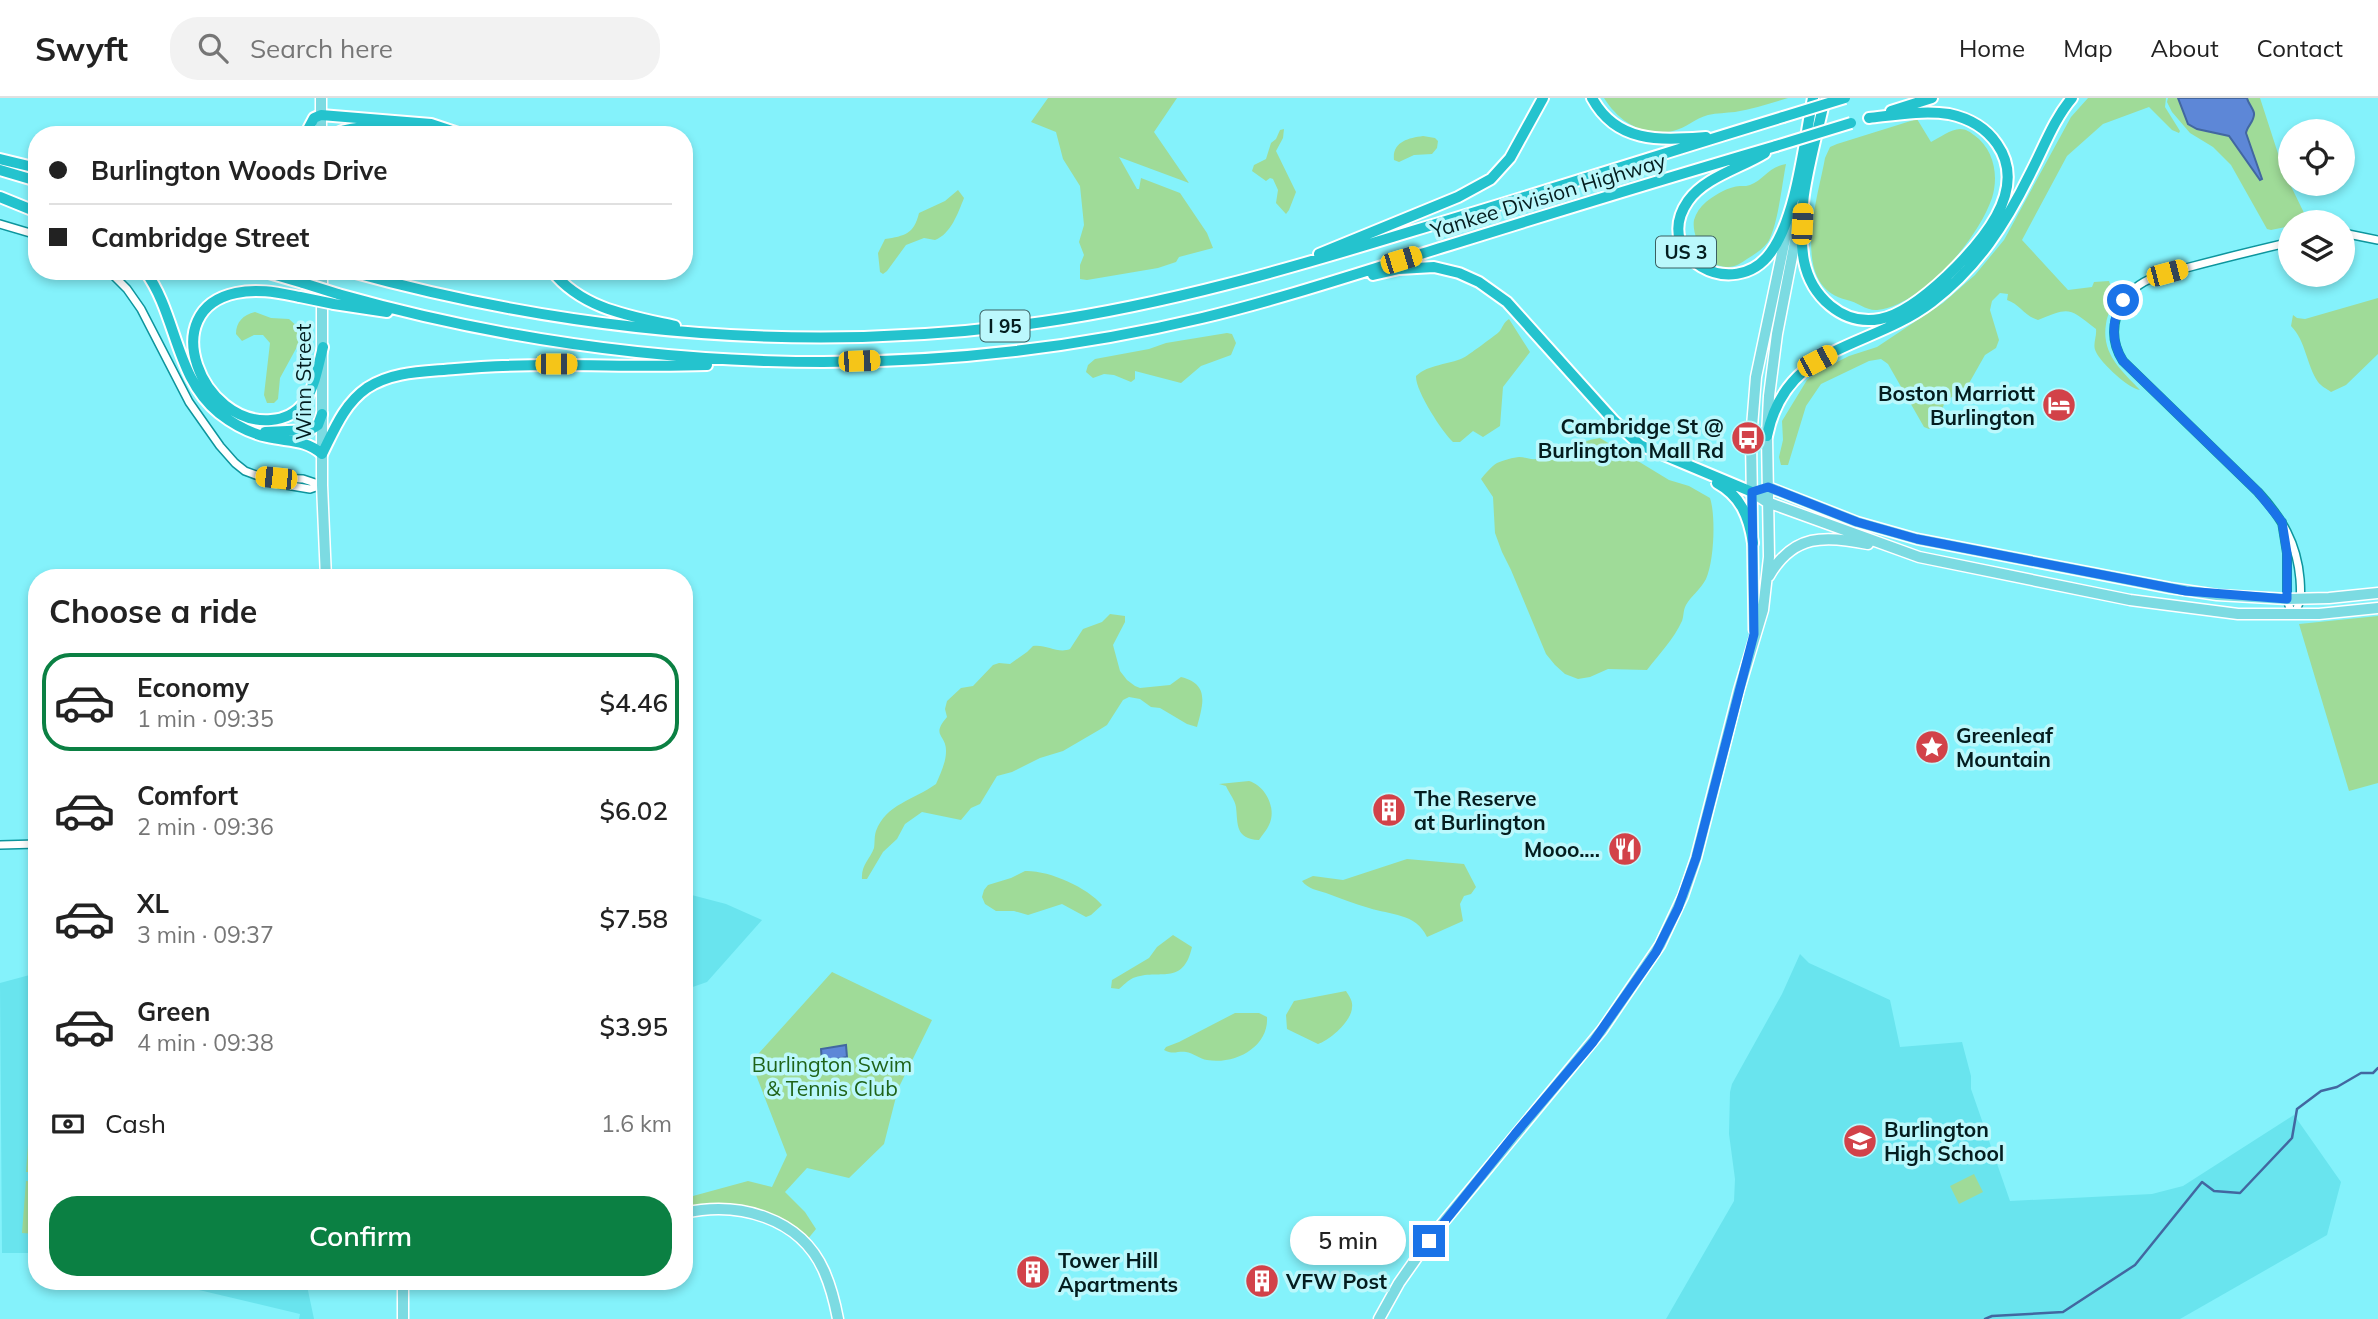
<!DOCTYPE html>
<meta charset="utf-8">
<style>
body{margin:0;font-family:Mulish,sans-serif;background:#f2f2f2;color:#222;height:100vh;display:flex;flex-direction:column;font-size:26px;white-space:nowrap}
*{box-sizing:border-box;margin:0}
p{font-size:23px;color:#767676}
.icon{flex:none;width:38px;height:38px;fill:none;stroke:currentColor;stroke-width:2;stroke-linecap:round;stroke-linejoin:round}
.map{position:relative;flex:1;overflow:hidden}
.sheet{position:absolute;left:28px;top:471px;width:665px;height:721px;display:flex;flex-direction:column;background:#fff;border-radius:28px;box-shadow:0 4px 10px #0003}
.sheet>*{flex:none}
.top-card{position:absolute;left:28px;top:28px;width:665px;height:154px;border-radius:28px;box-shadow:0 4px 10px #0003;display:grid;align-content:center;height:154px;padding:0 21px;background:#fff}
.buttons{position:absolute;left:2278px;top:21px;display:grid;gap:14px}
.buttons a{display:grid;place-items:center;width:77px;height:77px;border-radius:50%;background:#fff;box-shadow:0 4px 10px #0003;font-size:35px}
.end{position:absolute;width:32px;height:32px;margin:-16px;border:9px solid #1a73e8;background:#fff;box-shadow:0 0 0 4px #fff}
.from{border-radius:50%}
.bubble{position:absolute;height:49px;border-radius:24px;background:#fff;box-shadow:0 4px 10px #0003;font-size:23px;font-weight:600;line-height:49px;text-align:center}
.car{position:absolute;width:21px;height:42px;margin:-21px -10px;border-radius:9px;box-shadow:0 0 5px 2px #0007;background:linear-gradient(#f5c518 24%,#345 0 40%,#f5c518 0 76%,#345 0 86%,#f5c518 0)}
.top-card b{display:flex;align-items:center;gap:24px;height:66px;font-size:26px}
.top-card b+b{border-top:2px solid #e0e0e0}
.top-card i{width:18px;height:18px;background:#222}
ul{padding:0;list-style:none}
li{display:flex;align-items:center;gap:21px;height:98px;margin:0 14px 10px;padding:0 7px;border:4px solid transparent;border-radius:28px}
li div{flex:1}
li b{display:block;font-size:26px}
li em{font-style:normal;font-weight:600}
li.on{border-color:#0b8043}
li>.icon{width:63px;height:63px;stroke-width:1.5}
h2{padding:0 21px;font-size:32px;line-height:84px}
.pay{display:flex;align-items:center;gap:18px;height:77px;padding:0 21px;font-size:26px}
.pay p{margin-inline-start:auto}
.button{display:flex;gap:14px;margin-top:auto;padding:14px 21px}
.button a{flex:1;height:80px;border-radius:28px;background:#0b8043;color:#fff;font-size:28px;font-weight:600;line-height:80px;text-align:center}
header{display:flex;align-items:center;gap:42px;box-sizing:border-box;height:98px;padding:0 35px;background:#fff;border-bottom:2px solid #e0e0e0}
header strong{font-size:33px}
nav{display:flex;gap:38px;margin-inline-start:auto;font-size:24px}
.search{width:490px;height:63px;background:#f2f2f2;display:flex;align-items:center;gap:18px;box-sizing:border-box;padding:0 24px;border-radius:28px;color:#767676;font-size:26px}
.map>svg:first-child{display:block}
.built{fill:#69e4ee}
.green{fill:#9fdb98}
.water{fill:#5d87d7;stroke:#4267a0;stroke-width:2}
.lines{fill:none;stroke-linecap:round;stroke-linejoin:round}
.stream{stroke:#4267a0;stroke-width:2.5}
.minor-casing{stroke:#0d959d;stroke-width:10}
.major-casing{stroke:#fff;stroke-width:13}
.highway-casing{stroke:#fff;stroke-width:14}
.minor{stroke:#fff;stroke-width:7}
.major{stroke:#7cdbe2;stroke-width:10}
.highway{stroke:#24c3ce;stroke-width:10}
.highway-bridge-casing{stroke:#fff;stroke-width:14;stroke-linecap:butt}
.highway-bridge{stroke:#24c3ce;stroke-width:10}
.route{stroke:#1a73e8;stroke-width:9}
.labels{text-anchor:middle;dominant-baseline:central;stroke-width:7;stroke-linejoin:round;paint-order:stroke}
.shield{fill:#bbf8fc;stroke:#3b5f61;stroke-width:2}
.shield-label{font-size:19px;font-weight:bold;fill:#041d1f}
.street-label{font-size:21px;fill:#041d1f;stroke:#bbf8fc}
.poi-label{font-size:21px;font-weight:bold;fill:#041d1f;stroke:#bbf8fc;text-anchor:start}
.park-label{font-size:21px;fill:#1f6319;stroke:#bbf8fc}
</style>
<header>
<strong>Swyft</strong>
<div class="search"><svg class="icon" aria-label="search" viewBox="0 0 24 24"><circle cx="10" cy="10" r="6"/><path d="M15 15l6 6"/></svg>Search here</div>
<nav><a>Home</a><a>Map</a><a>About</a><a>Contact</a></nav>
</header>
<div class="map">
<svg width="2378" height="1221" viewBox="0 0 2378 1221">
<rect width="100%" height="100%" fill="#84f2fb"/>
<path class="built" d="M684,795L726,806L762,822L707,884L684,892Z
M1800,856L1809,865L1890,902L1900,949L1962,944L1971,978V991L2010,1103L2152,1096L2183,1088L2294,1017L2341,1084L2327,1137L2180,1221H1666L1734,1103L1735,1081L1729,1036L1730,994L1732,986L1782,896Z
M37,875V1155H2L0,885Z
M161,1183H306L314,1221H299L300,1216Z"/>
<path class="green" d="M1048,0H1177L1154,34L1189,85L1119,59L1137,91H1139L1141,80L1180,95L1207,135L1213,150L1179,159L1176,164L1158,170L1087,182L1080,181V167L1084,157L1079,144L1084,127L1080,88L1063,61L1056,34L1031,24Z
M1604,0H1788C1771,5 1753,11 1735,14C1726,15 1717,15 1708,17C1696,20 1686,30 1673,33C1644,40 1618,23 1604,0Z
M2088,0H2166L2165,9L2180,33L2179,35L2172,32L2149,9L2103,26L2067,58L2022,142L2068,192L2092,189L2094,184L2109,183L2115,200C2112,209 2107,217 2106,226C2101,256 2122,273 2140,292C2129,291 2101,265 2096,254C2092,247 2097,239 2096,231C2068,209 2070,209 2038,222C2024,218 2020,206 2007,202L2008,196L2000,195L1992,203L1990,212L1999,242L1996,250L1985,257L1968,287L1945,304L1937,323L1929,331L1924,329L1888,266L1881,261L1869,263L1821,286L1806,308L1788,367H1781L1779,359L1783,342L1782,323L1807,282L1819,273L1849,258L1877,249L1943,205L1975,177L2004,142L2071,19Z
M2168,0H2260L2284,74L2307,121L2304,124H2291V128L2271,132L2267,131L2231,67L2213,49L2190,35L2172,14L2167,4Z
M1917,21L1931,44C1939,40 1951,31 1960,31C1966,31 1970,34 1974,37C1994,51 1999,78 1992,100C1978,141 1923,207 1877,212C1867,213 1857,204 1847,202C1788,188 1818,101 1825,60L1830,49L1837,46Z
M1284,31L1283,40L1276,53L1296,94L1289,112L1286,116L1276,105L1278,92L1273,81L1270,80L1266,83L1252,73L1254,67L1266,61L1271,45L1276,41L1280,32Z
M1423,38L1435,40L1438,43L1437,50L1432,56L1414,57L1399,64L1394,62C1392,44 1408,40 1423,38Z
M1786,66C1782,86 1778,127 1768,144C1762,152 1755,156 1747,161C1741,165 1736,169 1728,169C1708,171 1691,139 1694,122C1696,115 1700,109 1706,104C1713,98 1725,91 1734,89C1739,87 1745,89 1750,87C1764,82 1768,69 1786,66Z
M958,92L964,100C958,115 951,136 935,142L924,140L906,147L887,173L883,176L880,174L878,155L885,141C905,138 914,136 919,115L945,103Z
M2378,200V256L2346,287L2331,294C2327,291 2321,288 2318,284C2306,266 2306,243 2291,228L2293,217L2297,220L2305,221Z
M255,214L271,220L289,221L299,230L298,247L280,280L278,301L274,305H267L264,297L270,245L263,237H254L242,243L236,236C236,224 243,217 255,214Z
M1509,221L1530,254L1503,289L1500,328L1483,339L1473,333L1460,344H1453C1442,334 1415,292 1416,278C1429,266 1448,267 1463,260C1466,259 1497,236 1499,234C1503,229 1503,225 1509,221Z
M1227,235L1232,236L1236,245L1231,257L1201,268L1181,285L1135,273V281L1131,284L1114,277L1104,276L1093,280L1086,274L1088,267L1095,261L1149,251L1166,245Z
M1600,340L1669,382L1689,388L1710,400C1716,418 1714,464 1706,481C1701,491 1691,498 1686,507C1683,512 1684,518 1682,523C1674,541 1659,556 1647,572L1608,571L1590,579L1578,581L1565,576L1555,567L1546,556L1511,472L1502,454L1495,435L1493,399L1481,381C1485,376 1492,368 1497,365C1501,363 1515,359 1519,359C1525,359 1530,362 1536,361C1559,357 1577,343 1600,340Z
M1110,516L1125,518V524L1113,547L1120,573L1127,582L1135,588L1140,590L1170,587L1181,579C1210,586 1203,606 1197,629L1187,626L1160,610L1151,609L1140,601L1129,599L1123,602L1107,627L1099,632L1063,653L1040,660L1012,674L997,678L980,706L971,710L961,722L922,714L905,726L897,741L883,754L867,781H862C861,767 870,761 874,750C875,745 874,739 876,733C886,706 914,702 936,686C940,677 946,664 946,654C947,636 930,639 947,619L945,611L947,603L961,590L973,588L993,567L999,565L1010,566L1027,554L1033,548C1046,546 1058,556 1070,551L1083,531L1102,524Z
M2378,518V685L2349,693L2299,526Z
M1249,683C1266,688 1277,711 1269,727C1267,732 1262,737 1259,742C1235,741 1238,726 1236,709C1235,702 1229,695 1226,688L1219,686Z
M1407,761L1464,766L1476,789L1471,796L1464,798L1460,806L1463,823L1427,839C1416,815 1390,817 1369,810C1355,806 1340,800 1326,795C1317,792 1308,791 1302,783L1313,778L1343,782Z
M1025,773C1048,772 1087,789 1102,807L1091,817L1086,819L1062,806L1028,817L1014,813H996L985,806L982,799L984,792L988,787L1011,780Z
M1173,837L1192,849C1183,889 1159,870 1133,880C1127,883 1124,887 1119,891L1111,890L1112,882L1149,860L1157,849Z
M832,874L932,922L898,991L884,1046L849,1080L807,1070L785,1094L805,1114L816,1131L807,1142C769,1112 737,1101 688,1109L693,1098L748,1083L772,1089L787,1057L751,964Z
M1346,893C1349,898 1353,903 1352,909C1352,923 1330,942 1318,946L1287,931L1286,917L1294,903Z
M1235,915H1259L1267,919C1269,949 1235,967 1207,962C1200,961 1193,955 1186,954C1177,953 1173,957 1164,952L1166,949L1179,944Z
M30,1019L37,1020V1074H26Z
M1974,1076L1983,1094L1959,1106L1950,1088Z
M26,1083L37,1084V1136L22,1135Z"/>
<path class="water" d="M2178,0H2247C2248,5 2253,10 2254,15C2255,23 2247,28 2246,35L2262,81L2260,82L2229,38L2197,31L2188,26Z
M846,947L847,959L822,964L821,951Z"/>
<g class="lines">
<path class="stream" d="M1985,1221L1992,1218L2063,1214L2135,1167L2202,1084L2214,1093L2240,1095L2292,1040L2297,1011L2321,993L2337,989L2361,975H2373L2378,970"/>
<g class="minor-casing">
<path id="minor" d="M0,126L37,137
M2343,135L2378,142
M109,173L127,191L141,211L189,304L220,348L235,365L245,373L280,386L310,391L322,387
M271,380L303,381L321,387
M2282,424L2287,455V501L2292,517C2302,506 2301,495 2300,481C2297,445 2282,420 2258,394L2123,263C2105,235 2116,200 2144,184C2158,176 2175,173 2190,169C2224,160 2257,152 2291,144
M0,747L37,746"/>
</g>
<g class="major-casing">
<path id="major" d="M321,0V37
M322,173V387L326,480
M1768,389L1857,424L1917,441L2170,490L2217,497L2287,501L2329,500L2378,495
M1752,394L1767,404L1919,459L2130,502L2238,516H2319L2378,510
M1769,478C1793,436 1825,437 1868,446
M1754,532L1751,341L1756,279L1788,127
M684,1115C738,1103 800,1119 824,1173C831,1189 835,1205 838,1221
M403,1183V1221
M1379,1221L1399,1185L1432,1138L1602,932L1660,847L1683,798L1696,760L1739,592L1763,512L1769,459L1767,338L1769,298L1777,236L1798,128"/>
</g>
<g class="highway-casing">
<path id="highway" d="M1592,0C1617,46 1661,42 1706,39
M1825,0C1814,52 1794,109 1804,163C1811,198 1842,228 1880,221C1902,217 1930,194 1947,178C1979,147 2030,93 1997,46C1986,30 1968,20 1949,16C1923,12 1895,17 1869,20
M1891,13L1932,0
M305,37L314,20L321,17L431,26L464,37
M335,37C352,23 406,32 428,37
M1765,55C1741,70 1705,79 1688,103C1650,158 1734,206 1771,154C1797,118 1804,44 1813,0
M0,61L37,70
M0,72L37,83
M0,99L37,114
M1319,156L1458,99L1491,81L1510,60L1543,0
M145,173C177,216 175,280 219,315C233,326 250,335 267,339C288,344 305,341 322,356C334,332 344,306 367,290C393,273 424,274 455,271C539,263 623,270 707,267
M262,173L303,185
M348,173C576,236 808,257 1043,224C1168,206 1288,171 1409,134C1534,97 1658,57 1783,19
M552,173C582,211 630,218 675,228
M1373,177L1399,171L1434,169L1459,175L1479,184L1507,204L1614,323L1640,347L1752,394
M338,196C618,275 917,288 1202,220C1285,200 1368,172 1450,147C1559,113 1667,80 1776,48
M300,199C279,195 258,190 236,195C155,212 202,328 271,322C284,321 296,315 304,305C315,289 318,268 323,249
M334,206L387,214
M265,334L310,332L318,327L322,316
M1767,338C1786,245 1869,252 1932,204C1978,169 2006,125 2031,74C2044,49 2054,21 2072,0
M1717,385C1741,398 1749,419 1753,445"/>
</g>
<use href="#minor" class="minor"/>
<use href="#major" class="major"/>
<use href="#highway" class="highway"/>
<g class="highway-bridge-casing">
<path id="highway-bridge" d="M1783,19L1845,0
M1776,48L1851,25
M303,185L338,196
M300,199L334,206"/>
</g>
<use href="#highway-bridge" class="highway-bridge"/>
</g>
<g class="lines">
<path class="route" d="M1429,1143L1515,1036L1593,944L1656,854L1678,810L1696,760L1754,536L1752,394L1768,389L1857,424L1917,441L2186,493L2287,501V455L2282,424L2258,394L2123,263C2111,244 2111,221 2123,202"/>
</g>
<defs>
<g id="hotel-disc" transform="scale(1.75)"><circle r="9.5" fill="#d24249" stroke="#bbf8fc"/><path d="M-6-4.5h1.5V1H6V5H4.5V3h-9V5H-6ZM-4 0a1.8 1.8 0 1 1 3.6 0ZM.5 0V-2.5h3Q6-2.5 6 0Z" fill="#fff"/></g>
<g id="bus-disc" transform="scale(1.75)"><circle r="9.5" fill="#d24249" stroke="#bbf8fc"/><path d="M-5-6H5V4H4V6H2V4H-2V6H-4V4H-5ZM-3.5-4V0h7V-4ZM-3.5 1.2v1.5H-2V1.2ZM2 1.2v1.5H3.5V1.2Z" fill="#fff"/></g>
<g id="sight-disc" transform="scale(1.75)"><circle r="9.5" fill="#d24249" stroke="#bbf8fc"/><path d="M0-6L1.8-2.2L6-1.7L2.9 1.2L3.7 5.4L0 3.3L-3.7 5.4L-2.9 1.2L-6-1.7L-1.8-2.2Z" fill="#fff"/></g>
<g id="building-disc" transform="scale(1.75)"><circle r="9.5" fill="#d24249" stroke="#bbf8fc"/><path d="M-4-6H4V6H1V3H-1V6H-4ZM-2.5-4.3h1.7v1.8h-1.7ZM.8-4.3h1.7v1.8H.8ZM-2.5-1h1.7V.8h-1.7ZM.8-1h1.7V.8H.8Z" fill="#fff"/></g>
<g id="restaurant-disc" transform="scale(1.75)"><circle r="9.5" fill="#d24249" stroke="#bbf8fc"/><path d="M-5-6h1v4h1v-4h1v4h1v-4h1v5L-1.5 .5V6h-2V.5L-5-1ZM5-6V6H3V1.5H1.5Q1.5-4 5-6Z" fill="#fff"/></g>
<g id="school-disc" transform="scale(1.75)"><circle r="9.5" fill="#d24249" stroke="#bbf8fc"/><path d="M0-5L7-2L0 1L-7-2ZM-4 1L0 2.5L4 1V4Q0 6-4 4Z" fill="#fff"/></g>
</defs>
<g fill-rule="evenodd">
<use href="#hotel-disc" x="2059" y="307"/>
<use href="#bus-disc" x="1748" y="340"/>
<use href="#sight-disc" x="1932" y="649"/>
<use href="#building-disc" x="1389" y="712"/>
<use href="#restaurant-disc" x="1625" y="751"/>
<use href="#school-disc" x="1860" y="1043"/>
<use href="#building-disc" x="1033" y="1174"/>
<use href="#building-disc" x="1262" y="1183"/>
</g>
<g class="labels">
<g class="shield">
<rect x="1656" y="138.5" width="60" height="31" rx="5"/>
<rect x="980.5" y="212.5" width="49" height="31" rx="5"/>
</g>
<g class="shield-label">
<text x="1686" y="154">US 3</text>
<text x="1005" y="228">I 95</text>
</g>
<g class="street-label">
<text transform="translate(1548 97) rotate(-17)">Yankee Division Highway</text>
<text transform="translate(303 284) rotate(-90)">Winn Street</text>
</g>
<g class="poi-label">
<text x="2035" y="295" text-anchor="end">Boston Marriott<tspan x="2035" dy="24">Burlington</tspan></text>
<text x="1724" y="328" text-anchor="end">Cambridge St @<tspan x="1724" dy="24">Burlington Mall Rd</tspan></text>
<text x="1956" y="637">Greenleaf<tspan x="1956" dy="24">Mountain</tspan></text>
<text x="1414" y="700">The Reserve<tspan x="1414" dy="24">at Burlington</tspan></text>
<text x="1600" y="751" text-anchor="end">Mooo....</text>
<text x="1884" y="1031">Burlington<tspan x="1884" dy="24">High School</tspan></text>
<text x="1058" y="1162">Tower Hill<tspan x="1058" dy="24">Apartments</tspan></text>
<text x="1286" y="1183">VFW Post</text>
</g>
<g class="park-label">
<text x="832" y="966">Burlington Swim<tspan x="832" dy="24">&amp; Tennis Club</tspan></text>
</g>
</g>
</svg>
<div class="buttons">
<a><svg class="icon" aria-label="locate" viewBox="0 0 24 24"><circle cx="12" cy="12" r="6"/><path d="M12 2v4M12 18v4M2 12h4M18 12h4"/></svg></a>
<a><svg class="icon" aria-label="layers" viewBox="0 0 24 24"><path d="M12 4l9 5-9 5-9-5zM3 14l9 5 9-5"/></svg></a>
</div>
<i class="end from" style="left:2123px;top:202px"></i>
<i class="end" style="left:1429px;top:1143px"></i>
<div class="bubble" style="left:1290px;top:1118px;width:116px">5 min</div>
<i class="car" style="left:1802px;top:126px;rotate:3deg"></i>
<i class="car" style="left:1401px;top:162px;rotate:73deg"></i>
<i class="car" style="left:2167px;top:175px;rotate:75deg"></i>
<i class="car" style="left:859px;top:263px;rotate:88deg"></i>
<i class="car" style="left:1817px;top:263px;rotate:62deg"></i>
<i class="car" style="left:556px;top:266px;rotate:90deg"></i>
<i class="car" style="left:276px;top:380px;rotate:276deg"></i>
<div class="top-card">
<b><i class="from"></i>Burlington Woods Drive</b>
<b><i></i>Cambridge Street</b>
</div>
<section class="sheet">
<h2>Choose a ride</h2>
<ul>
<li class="on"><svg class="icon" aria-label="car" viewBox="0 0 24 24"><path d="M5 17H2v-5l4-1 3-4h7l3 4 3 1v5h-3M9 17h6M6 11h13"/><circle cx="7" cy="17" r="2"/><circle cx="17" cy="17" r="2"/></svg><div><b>Economy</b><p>1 min · 09:35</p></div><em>$4.46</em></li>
<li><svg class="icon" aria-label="car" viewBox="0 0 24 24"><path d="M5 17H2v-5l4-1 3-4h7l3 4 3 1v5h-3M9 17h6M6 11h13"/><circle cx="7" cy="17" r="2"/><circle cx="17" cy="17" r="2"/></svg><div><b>Comfort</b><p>2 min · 09:36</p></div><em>$6.02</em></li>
<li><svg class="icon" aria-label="car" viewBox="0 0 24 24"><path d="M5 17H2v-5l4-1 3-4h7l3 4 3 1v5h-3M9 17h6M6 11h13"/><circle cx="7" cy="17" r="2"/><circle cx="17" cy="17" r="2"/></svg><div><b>XL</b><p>3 min · 09:37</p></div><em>$7.58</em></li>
<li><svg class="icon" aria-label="car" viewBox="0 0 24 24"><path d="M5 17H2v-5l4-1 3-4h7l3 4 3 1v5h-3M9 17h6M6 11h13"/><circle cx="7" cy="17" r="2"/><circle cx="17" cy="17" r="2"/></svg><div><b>Green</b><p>4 min · 09:38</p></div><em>$3.95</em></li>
</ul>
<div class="pay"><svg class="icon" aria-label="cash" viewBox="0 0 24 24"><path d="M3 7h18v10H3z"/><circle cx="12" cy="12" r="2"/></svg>Cash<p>1.6 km</p></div>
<div class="button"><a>Confirm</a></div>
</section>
</div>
